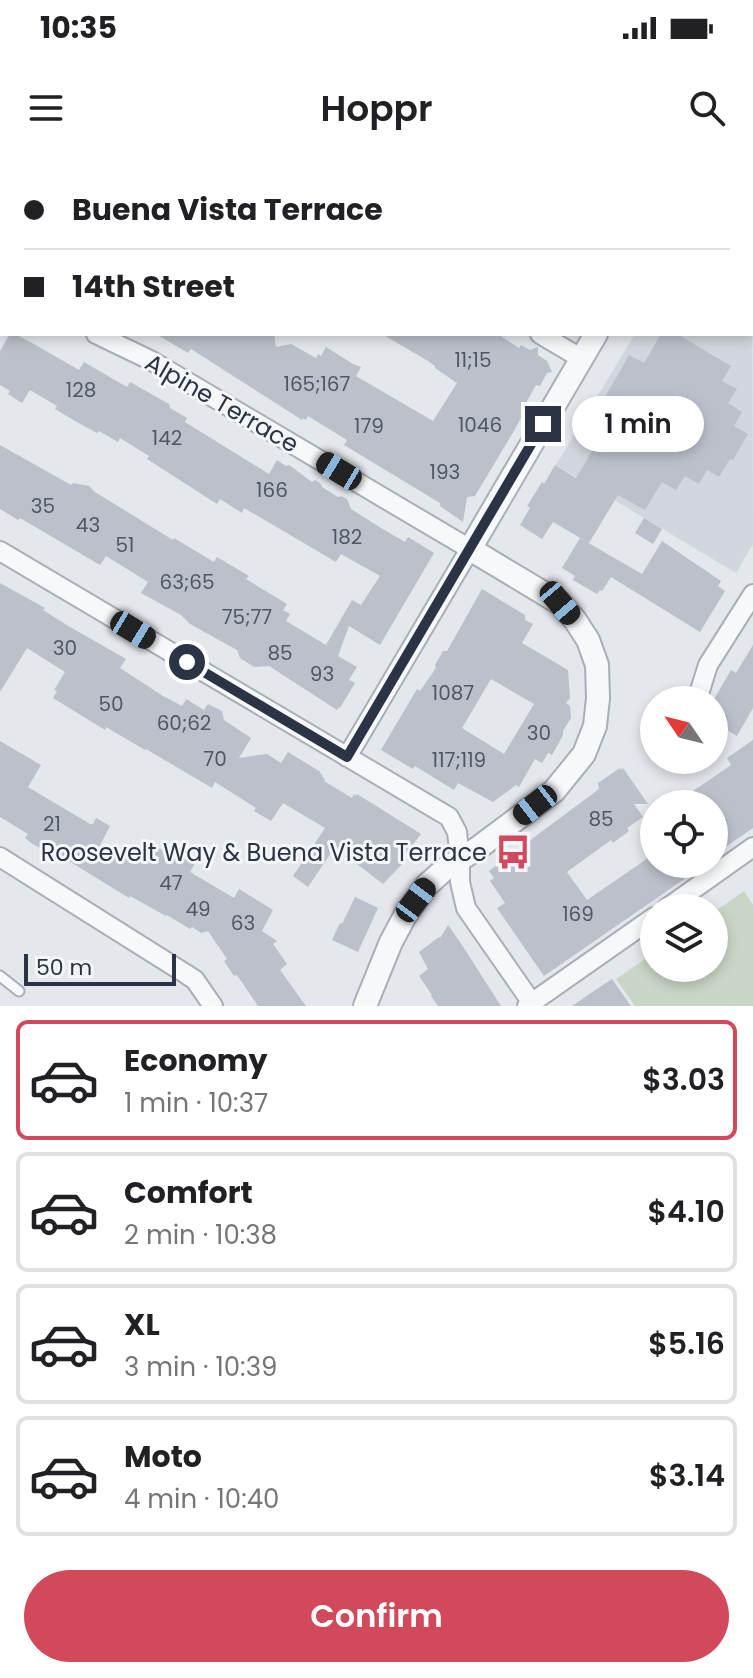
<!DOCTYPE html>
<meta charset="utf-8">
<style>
body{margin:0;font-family:Poppins,sans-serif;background:#f6f6f6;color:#202124;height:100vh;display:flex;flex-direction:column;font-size:30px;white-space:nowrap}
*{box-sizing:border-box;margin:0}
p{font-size:26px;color:#757577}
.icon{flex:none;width:44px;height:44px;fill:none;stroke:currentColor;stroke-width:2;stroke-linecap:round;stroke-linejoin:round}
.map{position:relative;height:846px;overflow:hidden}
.panel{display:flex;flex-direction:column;background:#fff;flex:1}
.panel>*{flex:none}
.banner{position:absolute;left:0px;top:0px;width:754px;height:176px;box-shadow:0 4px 12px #0003;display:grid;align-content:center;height:176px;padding:0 24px;background:#fff}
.needle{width:52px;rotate:305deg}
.tools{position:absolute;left:640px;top:526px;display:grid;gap:16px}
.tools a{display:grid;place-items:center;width:88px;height:88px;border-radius:50%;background:#fff;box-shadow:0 4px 12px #0003;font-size:40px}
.scale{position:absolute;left:24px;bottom:20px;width:152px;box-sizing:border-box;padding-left:8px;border:4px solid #2b3445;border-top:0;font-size:22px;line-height:28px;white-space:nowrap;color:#2b3445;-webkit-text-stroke:6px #f4f6f9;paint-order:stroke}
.end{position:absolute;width:36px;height:36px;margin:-18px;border:10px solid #2b3445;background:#fff;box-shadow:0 0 0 4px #fff}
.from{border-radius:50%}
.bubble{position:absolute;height:56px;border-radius:28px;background:#fff;box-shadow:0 4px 12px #0003;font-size:26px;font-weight:600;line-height:56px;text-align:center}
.car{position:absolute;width:24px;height:48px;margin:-24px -12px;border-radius:10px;box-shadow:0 0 6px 2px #0007;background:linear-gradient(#222 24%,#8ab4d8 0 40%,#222 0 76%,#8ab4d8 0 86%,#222 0)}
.banner b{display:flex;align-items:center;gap:28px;height:76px;font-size:30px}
.banner b+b{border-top:2px solid #e0e0e0}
.banner i{width:20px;height:20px;background:#202124}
ul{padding:14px 0 0;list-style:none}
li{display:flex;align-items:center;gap:24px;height:120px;margin:0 16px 12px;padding:0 8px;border:4px solid #e0e0e0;border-radius:12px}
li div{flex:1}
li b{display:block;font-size:30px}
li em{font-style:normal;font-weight:600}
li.active{border-color:#d1495b}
li>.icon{width:72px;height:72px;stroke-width:1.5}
.button{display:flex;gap:16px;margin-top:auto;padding:16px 24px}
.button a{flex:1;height:92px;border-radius:48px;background:#d1495b;color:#fff;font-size:32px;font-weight:600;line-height:92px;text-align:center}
.status{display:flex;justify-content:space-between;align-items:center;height:56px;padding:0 40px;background:#fff;direction:ltr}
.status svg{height:22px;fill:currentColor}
header{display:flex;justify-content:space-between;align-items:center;height:104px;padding:0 24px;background:#fff;font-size:36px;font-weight:600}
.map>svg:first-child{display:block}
.built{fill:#d2d6de}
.green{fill:#c9d6c5}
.building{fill:#bbc0ca;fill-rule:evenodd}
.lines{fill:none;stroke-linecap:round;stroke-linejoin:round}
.service-casing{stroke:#a9aeb7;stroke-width:13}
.minor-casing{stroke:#a9aeb7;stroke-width:22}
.tertiary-casing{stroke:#a9aeb7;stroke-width:26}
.secondary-casing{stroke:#a9aeb7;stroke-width:30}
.service{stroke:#f7f8fa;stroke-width:9}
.minor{stroke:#f7f8fa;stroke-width:18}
.tertiary{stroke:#f7f8fa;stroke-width:22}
.secondary{stroke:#fff;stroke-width:26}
.route{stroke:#2b3445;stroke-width:10}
.labels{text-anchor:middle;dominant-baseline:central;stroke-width:6;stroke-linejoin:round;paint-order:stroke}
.number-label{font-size:20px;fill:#4f5766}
.street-label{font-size:24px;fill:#2b3445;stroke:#f4f6f9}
.poi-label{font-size:24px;fill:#2b3445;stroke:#f4f6f9;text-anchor:end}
</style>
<div class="status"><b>10:35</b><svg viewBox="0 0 49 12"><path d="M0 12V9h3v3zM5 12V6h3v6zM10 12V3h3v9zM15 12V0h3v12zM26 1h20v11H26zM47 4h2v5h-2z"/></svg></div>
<header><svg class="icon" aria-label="menu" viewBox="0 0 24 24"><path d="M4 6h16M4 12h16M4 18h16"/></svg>Hoppr<svg class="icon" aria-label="search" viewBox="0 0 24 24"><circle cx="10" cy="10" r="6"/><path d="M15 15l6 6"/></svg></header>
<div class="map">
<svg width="753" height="846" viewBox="0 0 753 846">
<rect width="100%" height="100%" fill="#e4e7ec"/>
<path class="built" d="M752,83L753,384L736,413L556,305L635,174H752Z"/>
<path class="green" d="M744,731L753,745V846H635L616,819L654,793V808H714V752Z"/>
<path class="building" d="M10,174H15L34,184L79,210L84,202L127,227L130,222L169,244L170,248L187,258L185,262L269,314L277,300L286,306L289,305L312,322L315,320L321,324L322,327L338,337L341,336L347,339L351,349L381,368L405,382L408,377L434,393L380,485L349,466L338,496L357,507L349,520L355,523L340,548L339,547L337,550L269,506L254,507L240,498L237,490L190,464L181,455L141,433L148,422L106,396L100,405L20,358L18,360L0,349V285L71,325L73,323L89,326L95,332L173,380L174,378L214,402L217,397L249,416L246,419L287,444L283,450L290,454L286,461L326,485L352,440L361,445L380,416L341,394L336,402L244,348L242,353L220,339L217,344L147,299L149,296L120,278L118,282L99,271L97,273L75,261L55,249L57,246L30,230L22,243L8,234L10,231L0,225V191Z
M156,174H274L276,187L291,184L316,198L318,194L321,196L326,187L353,204L361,207L356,216L433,261L457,223L435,208V206L428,201L382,174H498L519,188L521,185L530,190L538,187V195L547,201L552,212L547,213L540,226L536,225L527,241L528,245L515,269L475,336L467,337L463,362L440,346V343L344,285L347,280L308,256L306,260L303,258L302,260L191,189L188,193Z
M661,174H677L731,206L722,221L737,229L728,243L742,252L734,266L748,274L733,300L730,299L719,317L707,310L699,324L685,316L676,330L662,322L645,350L618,335L589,383L553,362L542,379L520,365L530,348L527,346L542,322L544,324L555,305L576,318L610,261L595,253L612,225L629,195L644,203Z
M644,358L662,369L653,384L635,373Z
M580,378L642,414L662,381L721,421L718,426L725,431L700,472L611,417L602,431L600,430L597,434L573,420L575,416L562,408Z
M0,423L45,448L43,450L70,467L126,499L120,508L163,536L182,546L186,539L204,550L208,544L222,551L224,560L251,578L239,598L267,594L281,603L288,592L319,611L325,620L324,621L352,638L354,634L356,636L357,634L421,674L402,699L405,701L383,724L335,687L308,727L293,716L325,668L283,643L271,661L254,651L256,648L215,622L212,628L146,589L145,590L106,567L105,570L53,538L57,531L54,530L65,512L27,488L0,532Z
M482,429L525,455V460L533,464L522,483L568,510L570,538L566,543L570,546L571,558L563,571V575L552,595L548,593L542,603L535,599L519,627L516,625L493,642L458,623L454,630L415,606L413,609L381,590L417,529L420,531L436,508L435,505L443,491H447ZM491,519L534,544L504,594L462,568Z
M753,485V548L737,576L714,562V539L731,510L736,513Z
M753,580V668L714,695V644H674L731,605L727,598Z
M0,581L41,605L28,627L90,664H93L96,658L110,666L93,699L129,689L141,693L148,682L164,691L167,686L195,703L190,712L234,738L239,729L273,750L262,771L277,781L273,784L287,804L280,810L306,846H258L237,815L234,816L224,801L227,799L208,771L201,773L192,767L190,769L167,755L166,756L130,736L129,738L64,698L63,701L31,683L25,678L28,674L0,657Z
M620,608L621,610L623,608L648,644H634L643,657L627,668L629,671L613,683L611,680L567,712L587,740L654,694V704H706L544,816L497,748L505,743L490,721L494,718L489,711L599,629L598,623Z
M355,737L378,748L358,792L332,780L340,763L342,764Z
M448,765L462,785L501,846H438L431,836L432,835L419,816L428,809L419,792L439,777L440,778Z
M612,819L631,846H572L594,831Z"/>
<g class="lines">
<g class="service-casing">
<path id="service" d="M0,816L19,831"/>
</g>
<g class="minor-casing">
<path id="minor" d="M249,0L252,2
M0,7L2,5
M0,129L2,130
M96,174L152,201L470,389L347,597
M540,174L582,199
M0,391L449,657L457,672L460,699V722L466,748L532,843
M697,540L708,505L753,434
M0,697L186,814L195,820L213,846
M667,748L753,687
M527,846L654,757"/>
</g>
<g class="tertiary-casing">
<path id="tertiary" d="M365,846L391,782L406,754L427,725L445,709L478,688L554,631L584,594L595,566L598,538L597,505L588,480L575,460L560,443L470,389L596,174"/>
</g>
<g class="secondary-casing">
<path id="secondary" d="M689,0L692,2
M752,37L753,38"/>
</g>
<use href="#service" class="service"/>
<use href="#minor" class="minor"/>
<use href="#tertiary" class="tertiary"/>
<use href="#secondary" class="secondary"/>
</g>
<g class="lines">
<path class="route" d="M187,502L347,597L543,264"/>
</g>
<defs>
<g id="bus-bare" transform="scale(2.76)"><path d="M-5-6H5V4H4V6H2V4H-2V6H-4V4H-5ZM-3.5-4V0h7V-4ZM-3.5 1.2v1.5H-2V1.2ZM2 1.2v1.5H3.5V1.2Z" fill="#d1495b" stroke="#f4f6f9" stroke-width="2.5" paint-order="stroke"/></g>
</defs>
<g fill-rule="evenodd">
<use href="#bus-bare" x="513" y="692"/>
</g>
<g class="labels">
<g class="number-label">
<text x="473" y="200">11;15</text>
<text x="317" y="224">165;167</text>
<text x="81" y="230">128</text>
<text x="480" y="265">1046</text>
<text x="369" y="266">179</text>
<text x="167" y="278">142</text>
<text x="445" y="312">193</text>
<text x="272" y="330">166</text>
<text x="43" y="346">35</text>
<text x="88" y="365">43</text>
<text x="347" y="377">182</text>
<text x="125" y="385">51</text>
<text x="187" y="422">63;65</text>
<text x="247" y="457">75;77</text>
<text x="65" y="488">30</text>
<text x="280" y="493">85</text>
<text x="322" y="514">93</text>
<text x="453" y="533">1087</text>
<text x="111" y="544">50</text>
<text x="184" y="563">60;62</text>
<text x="539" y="573">30</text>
<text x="215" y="599">70</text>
<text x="459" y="600">117;119</text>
<text x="601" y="659">85</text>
<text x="52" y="664">21</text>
<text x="171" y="723">47</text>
<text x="198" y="749">49</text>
<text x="578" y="754">169</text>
<text x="243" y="763">63</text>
</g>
<g class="street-label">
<text transform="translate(222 243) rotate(30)">Alpine Terrace</text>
</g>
<g class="poi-label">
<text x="487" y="692">Roosevelt Way &amp; Buena Vista Terrace</text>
</g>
</g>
</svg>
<div class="tools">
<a><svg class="needle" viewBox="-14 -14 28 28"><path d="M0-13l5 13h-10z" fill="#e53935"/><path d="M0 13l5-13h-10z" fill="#757577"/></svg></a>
<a><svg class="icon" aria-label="locate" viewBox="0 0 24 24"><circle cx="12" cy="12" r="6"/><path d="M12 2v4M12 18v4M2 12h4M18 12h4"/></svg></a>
<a><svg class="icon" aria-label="layers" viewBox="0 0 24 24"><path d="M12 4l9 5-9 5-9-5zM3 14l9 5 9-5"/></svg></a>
</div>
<div class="scale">50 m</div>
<i class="end from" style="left:187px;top:502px"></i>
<i class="end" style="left:543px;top:264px"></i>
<div class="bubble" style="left:572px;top:236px;width:132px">1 min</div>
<i class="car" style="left:339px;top:311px;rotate:301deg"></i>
<i class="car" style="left:560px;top:443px;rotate:140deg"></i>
<i class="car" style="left:133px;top:470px;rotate:121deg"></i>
<i class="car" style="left:535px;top:645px;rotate:232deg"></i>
<i class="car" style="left:416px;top:740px;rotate:37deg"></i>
<div class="banner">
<b><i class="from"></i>Buena Vista Terrace</b>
<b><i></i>14th Street</b>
</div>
</div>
<section class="panel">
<ul>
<li class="active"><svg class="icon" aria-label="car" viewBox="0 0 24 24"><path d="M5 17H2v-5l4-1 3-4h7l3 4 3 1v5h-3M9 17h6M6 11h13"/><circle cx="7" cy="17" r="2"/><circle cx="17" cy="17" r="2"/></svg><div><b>Economy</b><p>1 min · 10:37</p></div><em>$3.03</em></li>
<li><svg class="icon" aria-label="car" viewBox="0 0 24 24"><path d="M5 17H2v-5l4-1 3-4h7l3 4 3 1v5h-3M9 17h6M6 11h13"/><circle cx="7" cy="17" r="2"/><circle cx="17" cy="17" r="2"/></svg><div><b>Comfort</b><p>2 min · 10:38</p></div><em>$4.10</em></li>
<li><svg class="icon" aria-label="car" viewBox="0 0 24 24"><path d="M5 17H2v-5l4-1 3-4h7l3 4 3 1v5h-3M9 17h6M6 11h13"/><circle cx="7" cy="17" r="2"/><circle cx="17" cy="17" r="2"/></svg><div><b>XL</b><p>3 min · 10:39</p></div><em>$5.16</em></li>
<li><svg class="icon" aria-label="car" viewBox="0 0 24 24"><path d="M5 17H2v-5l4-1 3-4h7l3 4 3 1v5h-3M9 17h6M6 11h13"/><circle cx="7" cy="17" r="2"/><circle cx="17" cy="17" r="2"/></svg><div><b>Moto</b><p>4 min · 10:40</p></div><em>$3.14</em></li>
</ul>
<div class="button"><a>Confirm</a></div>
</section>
